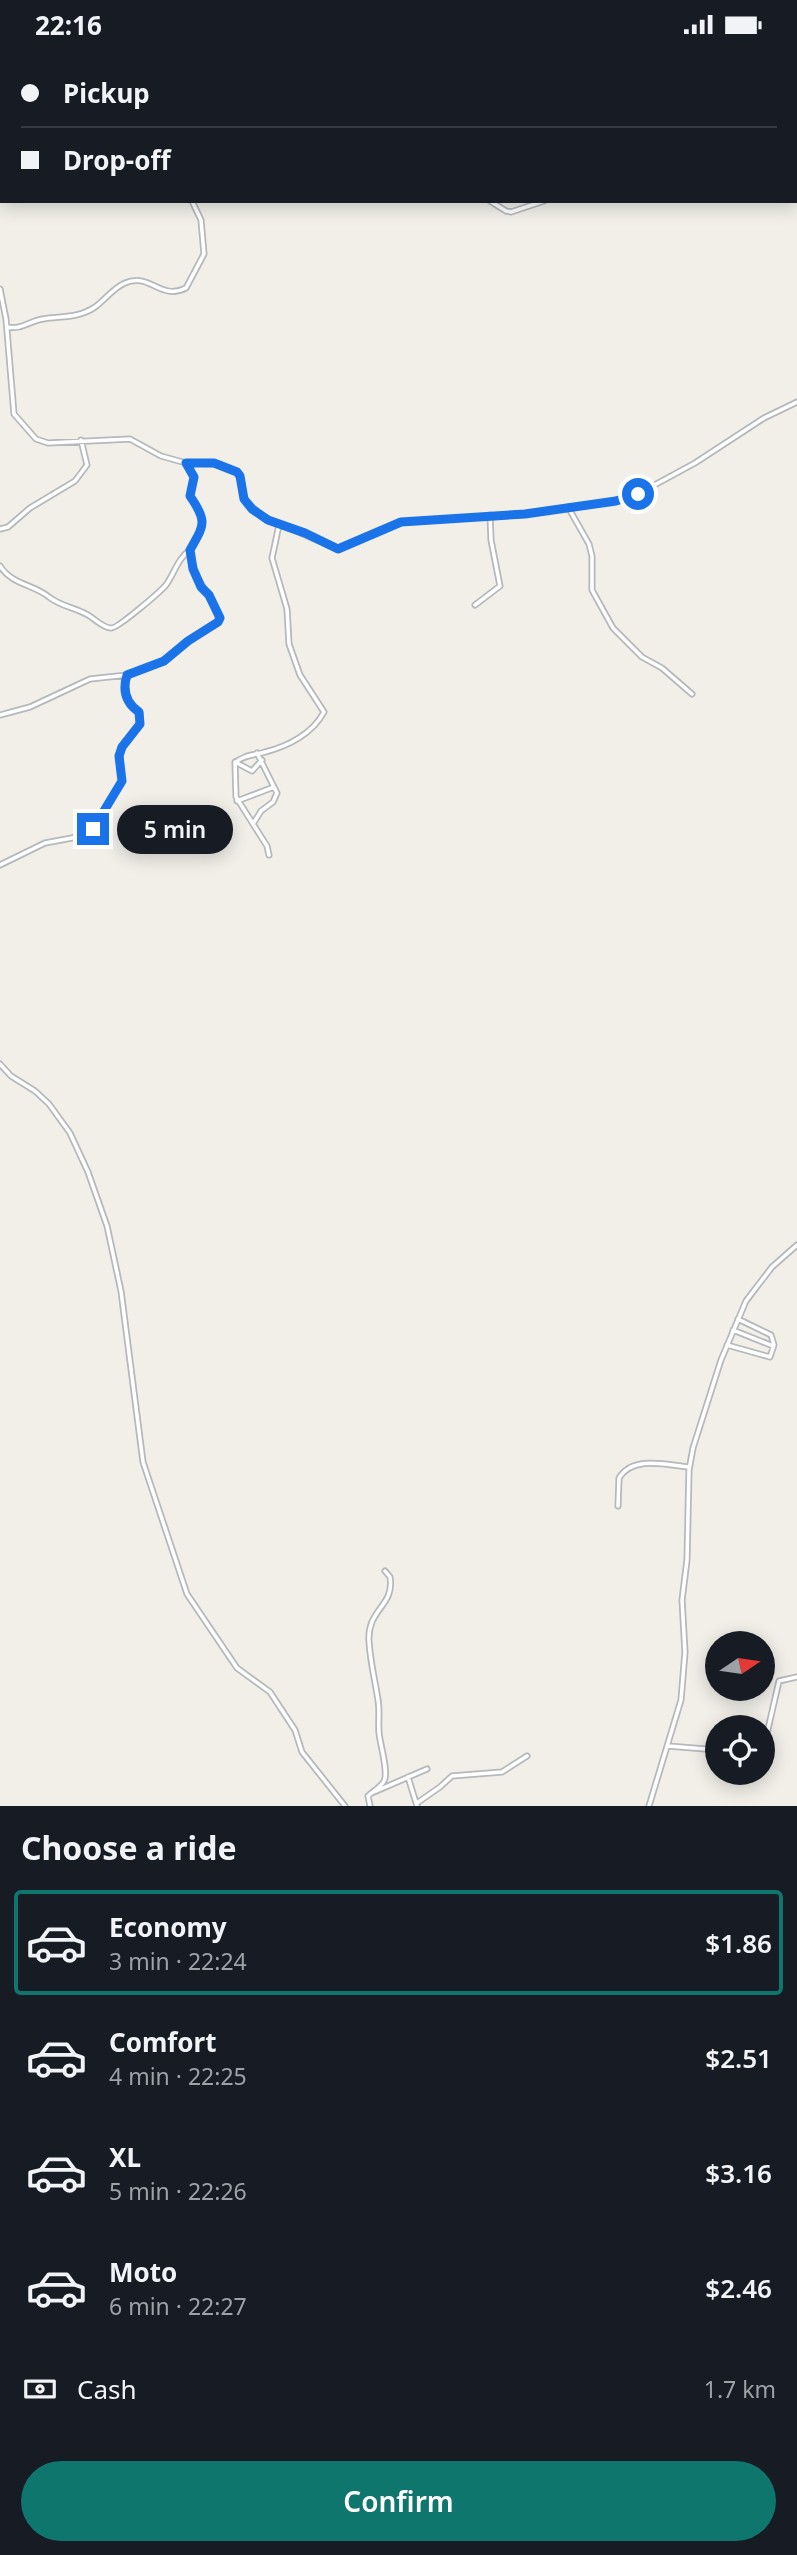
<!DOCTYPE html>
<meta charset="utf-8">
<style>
body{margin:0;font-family:"Noto Sans",sans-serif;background:#20242c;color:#f1f3f6;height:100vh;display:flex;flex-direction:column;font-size:26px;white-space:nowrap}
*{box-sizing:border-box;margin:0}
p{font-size:23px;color:#9ea1a6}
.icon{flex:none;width:38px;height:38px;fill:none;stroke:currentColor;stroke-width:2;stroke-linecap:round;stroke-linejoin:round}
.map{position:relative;height:1757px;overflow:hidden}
.details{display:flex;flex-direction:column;background:#171b24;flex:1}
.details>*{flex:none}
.banner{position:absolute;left:0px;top:0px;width:798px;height:154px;box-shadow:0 4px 18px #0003;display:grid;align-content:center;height:154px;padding:0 21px;background:#171b24}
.needle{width:46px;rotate:77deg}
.buttons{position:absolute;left:705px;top:1582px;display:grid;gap:14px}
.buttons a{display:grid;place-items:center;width:70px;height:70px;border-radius:50%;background:#171b24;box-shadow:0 4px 18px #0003;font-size:35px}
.end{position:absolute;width:32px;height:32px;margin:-16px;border:9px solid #1a73e8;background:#fff;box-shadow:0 0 0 4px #fff}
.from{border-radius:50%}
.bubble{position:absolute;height:49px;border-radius:24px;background:#171b24;box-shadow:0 4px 18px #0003;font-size:23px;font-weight:600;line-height:49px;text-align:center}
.banner b{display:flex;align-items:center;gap:24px;height:66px;font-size:26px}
.banner b+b{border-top:2px solid #363941}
.banner i{width:18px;height:18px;background:#f1f3f6}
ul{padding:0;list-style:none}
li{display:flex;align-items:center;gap:21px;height:105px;margin:0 14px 10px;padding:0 7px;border:4px solid transparent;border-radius:7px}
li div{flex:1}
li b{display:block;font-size:26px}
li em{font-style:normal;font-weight:600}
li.on{border-color:#0f766e}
li>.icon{width:63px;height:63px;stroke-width:1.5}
h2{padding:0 21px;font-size:32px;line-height:84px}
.pay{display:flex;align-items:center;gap:18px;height:77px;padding:0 21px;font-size:26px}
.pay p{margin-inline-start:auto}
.cta{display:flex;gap:14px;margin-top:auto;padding:14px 21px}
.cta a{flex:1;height:80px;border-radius:42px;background:#0f766e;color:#fff;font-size:28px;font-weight:600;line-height:80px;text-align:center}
.status{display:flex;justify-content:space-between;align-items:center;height:49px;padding:0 35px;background:#171b24;direction:ltr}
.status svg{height:19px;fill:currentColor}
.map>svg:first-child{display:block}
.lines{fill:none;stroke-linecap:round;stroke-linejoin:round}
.minor-casing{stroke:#b5b8bc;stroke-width:7}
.minor{stroke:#fff;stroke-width:3.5}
.route{stroke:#1a73e8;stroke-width:9}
</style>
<div class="status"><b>22:16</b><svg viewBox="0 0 49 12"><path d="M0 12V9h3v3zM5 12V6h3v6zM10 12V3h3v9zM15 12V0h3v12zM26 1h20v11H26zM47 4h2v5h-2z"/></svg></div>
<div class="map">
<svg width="797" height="1757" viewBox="0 0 797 1757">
<rect width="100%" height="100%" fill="#f1efe8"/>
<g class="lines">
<g class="minor-casing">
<path id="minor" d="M1,0L2,2
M124,2L125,0
M302,2L304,0
M691,2L692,0
M0,32L2,31
M490,152L506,162L511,163L544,152
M0,240L6,270L14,365L36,390L48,394L130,390L161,407L186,414L219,415L237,423L240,427L244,450L263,468L338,500L401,473L525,465L616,452L638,445L695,414L764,369L797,353
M7,278C22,281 29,272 43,270C62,267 79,269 95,258C105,251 113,239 125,234C150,223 160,252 186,239L204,205L201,171L192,152
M568,458L589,495L592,507V541L613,579L642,608L662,619L692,645
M0,480L8,478L30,459L75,432L87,416L81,391
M0,517C12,536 33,535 49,548C62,558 74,558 88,566C95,570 103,579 111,579C117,580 160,543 166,536C174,525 178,509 190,501
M475,556L500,537L491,491L490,466
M0,666L30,658L90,630L127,626L160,614L188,592L219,572L220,569C209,545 193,528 190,501C204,476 208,472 190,447L194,430L186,414
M235,713L252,722L262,711
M237,752L274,738
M253,775L261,762L273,753L277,744L257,704
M269,806L267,797L236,748L235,714C243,706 255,706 265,703C289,697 313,684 324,663L300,626L289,595L287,560L272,509L279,476
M0,816L45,794L72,789L93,780L122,732L120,703L126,692L139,677L140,664C126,654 122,643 127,626
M0,1015L11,1027L35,1042L49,1055L70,1084L88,1123L107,1177L121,1242L143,1413L187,1545L237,1619L270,1643L295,1681L302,1703L345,1757
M733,1281L773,1297
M727,1296L770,1308L774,1296L771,1286L738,1270
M618,1457L619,1429C633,1406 667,1416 689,1418
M668,1697L718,1701
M763,1702L779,1632L797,1628
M408,1728L417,1757
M374,1743L427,1720
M417,1754L440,1738L452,1727L502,1723L527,1707
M370,1757L368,1747C373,1742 381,1738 384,1732C389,1724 380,1695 379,1684C378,1673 380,1662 378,1651C375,1631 370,1612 369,1592C367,1560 395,1557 390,1528L385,1522
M649,1757L681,1651L685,1603L682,1551L687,1511L689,1421L693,1399L721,1311L746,1252L772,1218L797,1196"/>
</g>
<use href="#minor" class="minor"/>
</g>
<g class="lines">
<path class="route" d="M93,780L122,732L119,707L122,698L140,675L139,663C126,654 122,642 127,626L164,612L188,592L218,573L220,569L209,546L201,538L193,520L190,501C204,476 208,473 190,447L194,428L186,414H214L237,423L240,427L244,450L252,460L268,471L305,484L338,500L401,473L525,465L616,452L638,445"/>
</g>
</svg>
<div class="buttons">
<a><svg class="needle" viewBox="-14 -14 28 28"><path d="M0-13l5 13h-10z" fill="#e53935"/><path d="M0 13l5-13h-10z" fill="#9ea1a6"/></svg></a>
<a><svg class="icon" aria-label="locate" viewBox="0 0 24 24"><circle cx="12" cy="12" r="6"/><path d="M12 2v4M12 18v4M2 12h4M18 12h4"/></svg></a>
</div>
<i class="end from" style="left:638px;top:445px"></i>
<i class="end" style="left:93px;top:780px"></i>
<div class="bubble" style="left:117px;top:756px;width:116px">5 min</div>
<div class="banner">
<b><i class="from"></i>Pickup</b>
<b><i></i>Drop-off</b>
</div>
</div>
<section class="details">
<h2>Choose a ride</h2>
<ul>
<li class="on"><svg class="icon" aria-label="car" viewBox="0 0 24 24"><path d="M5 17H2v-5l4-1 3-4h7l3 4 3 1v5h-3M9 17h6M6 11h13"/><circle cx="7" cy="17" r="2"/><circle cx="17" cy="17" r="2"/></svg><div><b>Economy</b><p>3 min · 22:24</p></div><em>$1.86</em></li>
<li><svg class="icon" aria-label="car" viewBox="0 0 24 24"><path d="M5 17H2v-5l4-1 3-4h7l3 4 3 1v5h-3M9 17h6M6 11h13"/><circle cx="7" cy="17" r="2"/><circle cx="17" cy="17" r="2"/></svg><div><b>Comfort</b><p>4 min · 22:25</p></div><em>$2.51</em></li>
<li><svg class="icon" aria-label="car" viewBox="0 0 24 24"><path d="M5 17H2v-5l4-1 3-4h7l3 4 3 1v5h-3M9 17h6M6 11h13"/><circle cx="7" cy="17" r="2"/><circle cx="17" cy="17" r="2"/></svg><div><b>XL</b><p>5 min · 22:26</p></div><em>$3.16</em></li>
<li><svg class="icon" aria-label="car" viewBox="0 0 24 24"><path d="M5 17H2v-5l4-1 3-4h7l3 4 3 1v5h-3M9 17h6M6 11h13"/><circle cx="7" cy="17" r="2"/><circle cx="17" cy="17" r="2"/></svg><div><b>Moto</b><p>6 min · 22:27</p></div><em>$2.46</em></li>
</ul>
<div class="pay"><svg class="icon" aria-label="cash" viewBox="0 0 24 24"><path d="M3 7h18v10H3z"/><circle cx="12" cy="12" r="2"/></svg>Cash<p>1.7 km</p></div>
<div class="cta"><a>Confirm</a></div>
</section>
